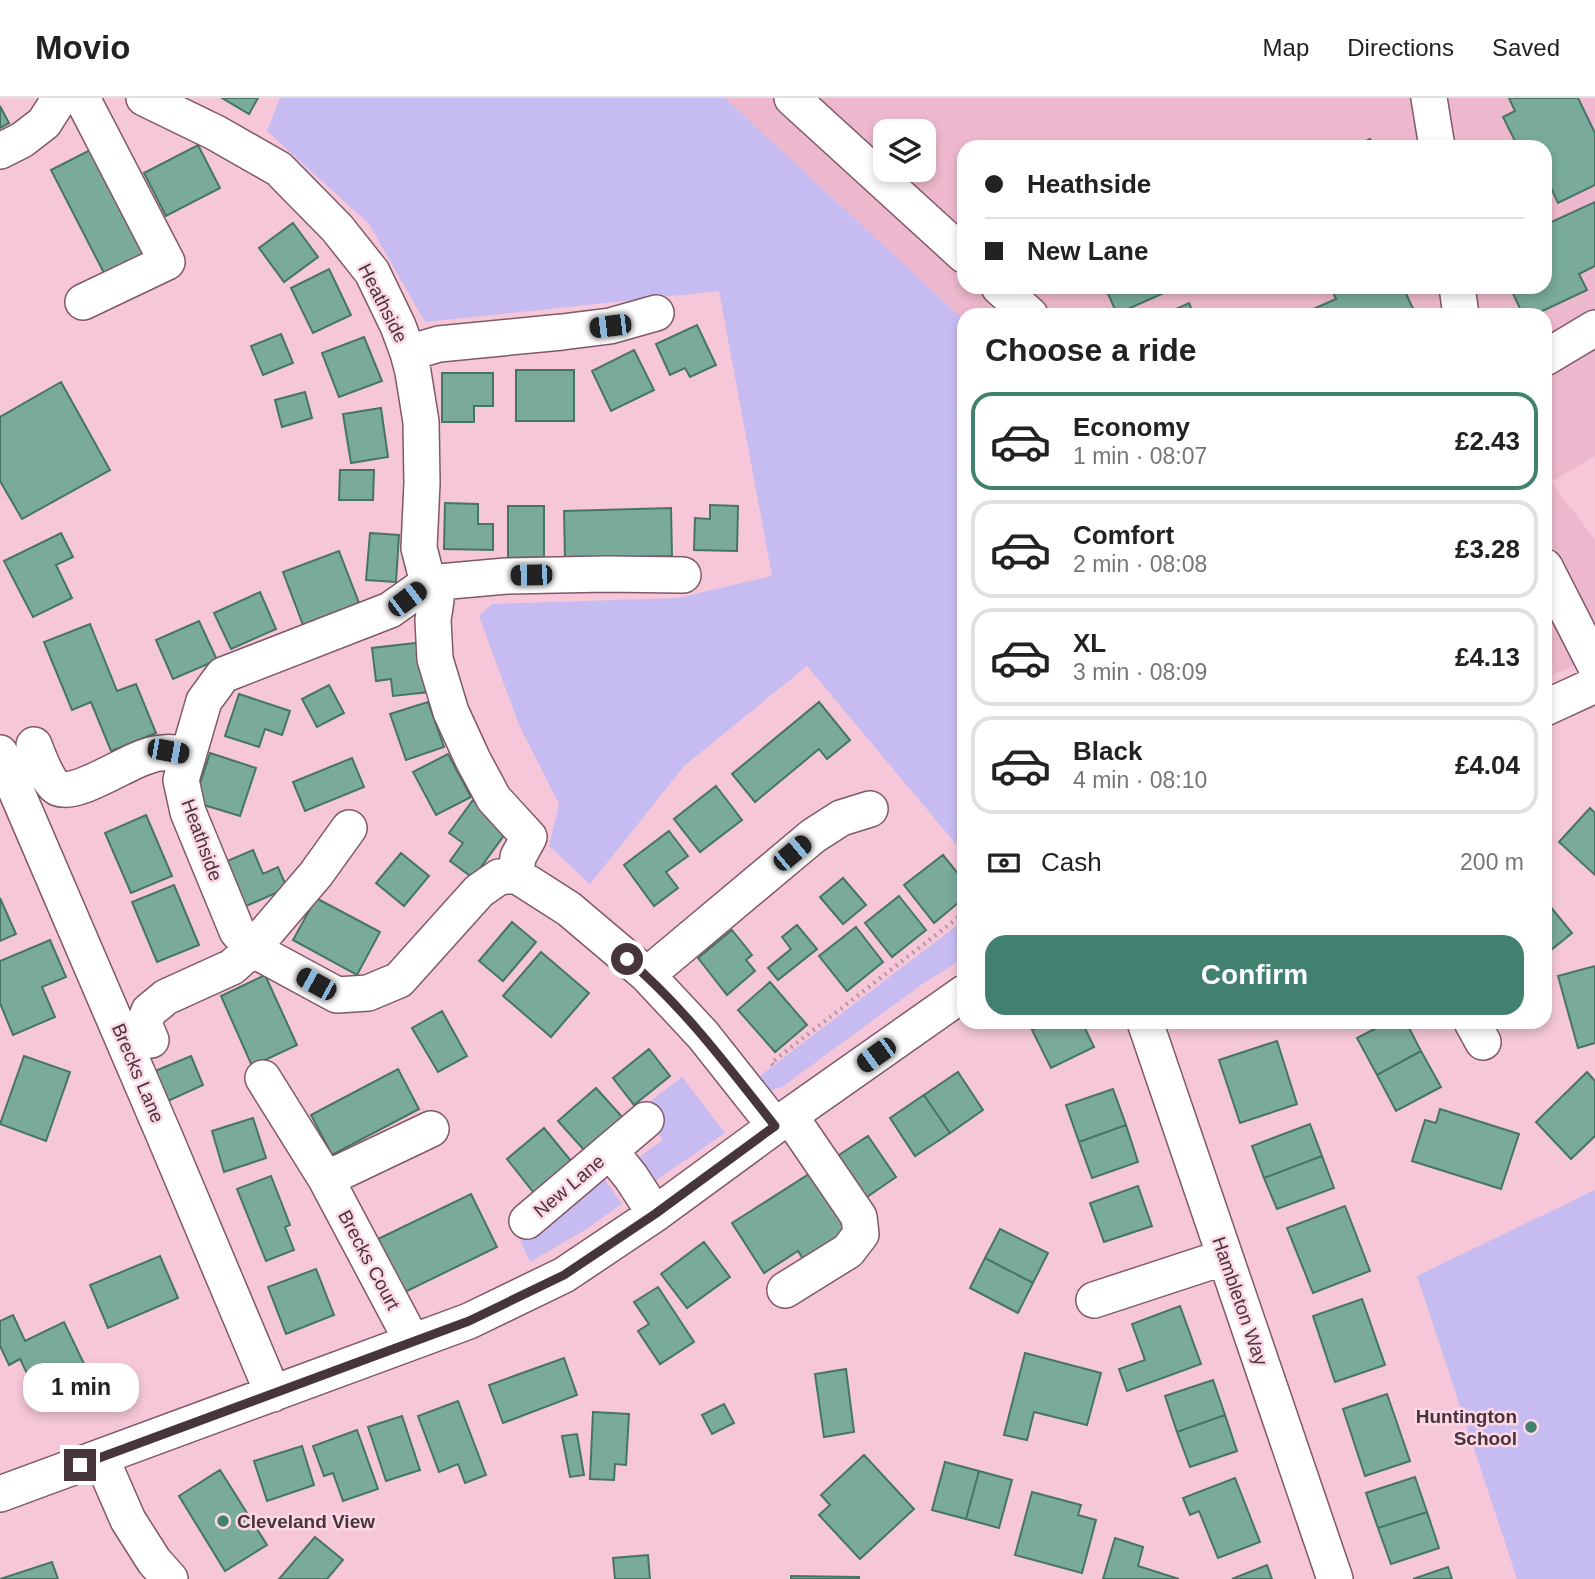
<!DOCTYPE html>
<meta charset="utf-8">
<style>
body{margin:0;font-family:Arial,sans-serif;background:#f2f2f2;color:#222;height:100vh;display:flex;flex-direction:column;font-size:26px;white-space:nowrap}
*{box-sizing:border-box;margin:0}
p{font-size:23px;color:#767676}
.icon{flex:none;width:38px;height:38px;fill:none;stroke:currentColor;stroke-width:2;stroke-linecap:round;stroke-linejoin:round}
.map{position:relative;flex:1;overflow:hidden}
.details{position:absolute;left:957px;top:210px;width:595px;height:721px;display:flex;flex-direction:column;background:#fff;border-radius:21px;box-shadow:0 4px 10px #0003}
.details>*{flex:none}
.guide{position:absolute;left:957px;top:42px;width:595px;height:154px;border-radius:21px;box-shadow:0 4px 10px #0003;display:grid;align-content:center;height:154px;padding:0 28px;background:#fff}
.controls{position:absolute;left:873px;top:21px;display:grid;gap:14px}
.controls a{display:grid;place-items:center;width:63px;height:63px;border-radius:14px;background:#fff;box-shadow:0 4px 10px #0003;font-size:35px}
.end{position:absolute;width:32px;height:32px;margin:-16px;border:9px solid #47353c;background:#fff;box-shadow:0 0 0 4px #fff}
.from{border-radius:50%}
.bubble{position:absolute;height:49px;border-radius:21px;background:#fff;box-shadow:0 4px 10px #0003;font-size:23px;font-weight:700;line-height:49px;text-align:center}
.car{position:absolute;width:21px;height:42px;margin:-21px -10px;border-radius:9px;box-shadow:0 0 5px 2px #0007;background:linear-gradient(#222 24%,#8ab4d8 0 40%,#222 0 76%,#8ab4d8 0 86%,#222 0)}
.guide b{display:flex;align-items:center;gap:24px;height:66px;font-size:26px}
.guide b+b{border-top:2px solid #e0e0e0}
.guide i{width:18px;height:18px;background:#222}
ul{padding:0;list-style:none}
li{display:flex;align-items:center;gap:21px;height:98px;margin:0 14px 10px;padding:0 14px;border:4px solid #e0e0e0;border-radius:21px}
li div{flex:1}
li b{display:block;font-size:26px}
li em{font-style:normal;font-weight:700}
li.on{border-color:#428170}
li>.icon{width:63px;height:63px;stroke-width:1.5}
h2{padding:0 28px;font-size:32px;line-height:84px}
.pay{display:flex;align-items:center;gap:18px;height:77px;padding:0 28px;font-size:26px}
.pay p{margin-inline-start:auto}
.action{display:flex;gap:14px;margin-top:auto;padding:14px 28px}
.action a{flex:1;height:80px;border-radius:21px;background:#428170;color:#fff;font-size:28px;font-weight:700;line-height:80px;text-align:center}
header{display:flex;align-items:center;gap:42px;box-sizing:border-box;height:98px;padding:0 35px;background:#fff;border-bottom:2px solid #e0e0e0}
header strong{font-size:33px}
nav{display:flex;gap:38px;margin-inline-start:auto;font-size:24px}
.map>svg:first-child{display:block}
.built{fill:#edb8cd;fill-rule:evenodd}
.green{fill:#c6bcf1}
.building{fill:#79aa9b;stroke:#467567;stroke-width:2}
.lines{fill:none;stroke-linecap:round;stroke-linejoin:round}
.minor-casing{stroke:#805868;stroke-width:38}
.path{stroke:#b995a3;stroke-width:4.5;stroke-dasharray:2 5;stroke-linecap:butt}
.minor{stroke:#fff;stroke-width:35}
.route{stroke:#47353c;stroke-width:9}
.poi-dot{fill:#428170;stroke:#fdd7e5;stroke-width:2.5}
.labels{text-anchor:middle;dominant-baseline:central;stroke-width:5;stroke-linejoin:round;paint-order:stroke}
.street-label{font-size:19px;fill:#47353c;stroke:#fdd7e5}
.poi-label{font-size:19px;font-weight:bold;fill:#47353c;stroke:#fdd7e5;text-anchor:end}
</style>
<header>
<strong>Movio</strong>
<nav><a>Map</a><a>Directions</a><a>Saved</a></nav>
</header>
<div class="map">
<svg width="1595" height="1481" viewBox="0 0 1595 1481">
<rect width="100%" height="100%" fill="#f5c7d9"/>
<path class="built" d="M725,0H1595V358L1551,384L1595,442V559L1545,580V217H964V222ZM886,33H924V72H886ZM964,49H1545V189H964Z"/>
<path class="green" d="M280,0H725L964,222V744L956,746L807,568L684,668L590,786L549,748L559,706L519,627L479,518L492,506L678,500L772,478L719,193L425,224L369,126L267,33Z
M964,822V860L921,887L782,989L765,994L752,984Z
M682,979L725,1035L652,1085L636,1061L663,1042L640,1011Z
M605,1082L622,1106L583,1133L530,1164L520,1141Z
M1595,1092V1481H1517L1417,1178Z"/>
<path class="building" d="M222,0H258L249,16Z
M1509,0H1578L1595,35V87L1558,105L1545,77V49H1518L1503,19L1515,13Z
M0,8L9,25L0,30Z
M1370,41L1374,49H1353Z
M198,47L220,90L166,118L144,75Z
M98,48L152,153L105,177L51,72Z
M1595,104V168L1579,176L1587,192L1534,217H1523L1510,189H1545V127Z
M293,125L318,159L284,184L259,150Z
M329,171L351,217L313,235L291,190Z
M1105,189H1177L1117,216Z
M1331,189H1403L1416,217H1300L1336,201Z
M1189,205L1194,217H1163Z
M697,227L716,267L690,279L685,270L670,277L656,246Z
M281,236L293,265L263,277L251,248Z
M364,239L382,283L339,299L322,255Z
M634,252L654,292L611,313L592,273Z
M516,272H574V323H516Z
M442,275H493V308H474V324H442Z
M61,284L110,372L22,421L0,383V319Z
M305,294L312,320L282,329L275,302Z
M381,310L388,359L351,365L343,316Z
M340,372H374L373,402H339Z
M445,405L478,406V426H493V452L444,451Z
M710,407L738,408L737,453L694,452L695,420L710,421Z
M508,408H544V459L508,460Z
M671,410L672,458L565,461L564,413Z
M61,435L73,459L56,467L72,500L33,519L4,463Z
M370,435L399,437L396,484L366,482Z
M339,453L359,505L303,527L283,474Z
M260,494L276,531L231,551L214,515Z
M199,523L217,562L173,581L156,542Z
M90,526L117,593L136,586L156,635L111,653L91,604L72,612L44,544Z
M423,544L429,594L393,598L391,581L376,583L372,550Z
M329,587L344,615L317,629L302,601Z
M239,596L290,613L282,637L265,631L259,649L225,638Z
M428,604L444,649L406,662L390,616Z
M819,604L850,642L827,661L819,651L755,704L732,676Z
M210,655L256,670L240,718L194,704Z
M448,656L471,699L436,717L413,674Z
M352,660L364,689L305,713L293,684Z
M716,688L742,722L700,754L674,721Z
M473,702L510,729L473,780L450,763L463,745L449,735Z
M1590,710L1595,715V777L1559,744Z
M146,717L172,778L131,795L105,735Z
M669,733L688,758L666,774L678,790L654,808L624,767Z
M253,752L263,776L278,769L287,790L244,809L225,764Z
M401,755L429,778L404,808L376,785Z
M943,757L964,783V800L934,825L904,787Z
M843,780L866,807L843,826L820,799Z
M174,787L199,847L157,864L132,804Z
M899,798L926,832L892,859L865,825Z
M0,800L16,836L0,843Z
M316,800L380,834L357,877L293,842Z
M1545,802L1572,835L1545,857Z
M512,824L536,844L503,883L479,863Z
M797,827L817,851L778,882L768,870L791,851L782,839Z
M856,829L883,864L847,893L819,858Z
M732,832L752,857L746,862L755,873L727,897L698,860Z
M50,842L66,879L42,889L55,919L13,937L0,905V863Z
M541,854L589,895L551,939L503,898Z
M1595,868V945L1578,950L1558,878Z
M265,877L297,947L252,968L221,898Z
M770,884L807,927L775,954L738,912Z
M442,913L467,958L438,974L412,930Z
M1048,924H1082L1094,949L1051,970L1032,932Z
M1388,924H1406L1421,953L1377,977L1357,940Z
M1277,943L1297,1006L1240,1025L1219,962Z
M649,951L670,978L634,1007L613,980Z
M1421,953L1441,989L1396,1013L1377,977Z
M24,958L70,974L46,1043L0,1026Z
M191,958L203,987L168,1003L155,973Z
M398,971L419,1011L332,1057L311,1017Z
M958,974L983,1012L950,1035L924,997Z
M1587,974L1595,983V1038L1571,1061L1536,1024Z
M596,990L623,1020L585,1053L558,1023Z
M1113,991L1126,1027L1079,1044L1066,1007Z
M924,997L950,1035L915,1058L890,1020Z
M1440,1011L1519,1036L1501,1091L1412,1063L1425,1022L1436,1025Z
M253,1020L266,1060L224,1074L212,1033Z
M1310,1026L1322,1058L1264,1080L1252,1048Z
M1126,1027L1138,1064L1092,1080L1079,1044Z
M544,1030L572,1064L534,1095L507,1061Z
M868,1038L896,1079L861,1103L833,1061Z
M1322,1058L1334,1090L1277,1111L1264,1080Z
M817,1071L854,1129L803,1161L798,1153L764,1175L732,1125Z
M271,1078L290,1127L285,1129L294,1152L266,1163L237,1091Z
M1138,1088L1152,1128L1104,1144L1090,1105Z
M471,1096L497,1149L405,1194L378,1141Z
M1345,1108L1370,1173L1313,1195L1287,1130Z
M1000,1131L1048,1155L1033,1185L985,1160Z
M704,1144L730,1179L687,1210L661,1176Z
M160,1158L178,1200L108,1230L90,1187Z
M985,1160L1033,1185L1018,1215L970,1190Z
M316,1171L334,1217L286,1236L268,1189Z
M658,1189L694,1244L660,1266L638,1233L649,1226L634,1204Z
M1362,1201L1385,1267L1335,1284L1313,1218Z
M1180,1208L1201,1266L1127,1293L1119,1271L1145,1262L1132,1226Z
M13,1217L25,1243L64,1224L88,1274L38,1298L20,1261L9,1267L0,1248V1223Z
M1025,1255L1101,1275L1087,1327L1034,1314L1027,1342L1004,1337Z
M564,1260L577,1297L503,1325L489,1287Z
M846,1271L854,1334L824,1339L815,1276Z
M1213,1282L1225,1317L1177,1334L1165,1298Z
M1387,1296L1410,1363L1365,1378L1343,1311Z
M458,1303L486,1377L465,1385L458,1366L439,1374L418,1318Z
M724,1306L734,1325L712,1336L702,1317Z
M593,1314L629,1316L626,1367L615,1366L614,1382L590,1381Z
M1225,1317L1237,1353L1190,1369L1177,1334Z
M402,1318L420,1372L386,1383L368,1329Z
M357,1332L378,1391L343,1403L333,1375L324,1378L313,1348Z
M577,1336L584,1377L570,1379L562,1338Z
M302,1348L314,1387L267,1403L254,1363Z
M864,1357L914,1411L860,1461L819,1417L830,1407L821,1397Z
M945,1364L979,1373L966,1421L932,1412Z
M220,1372L267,1447L225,1473L179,1398Z
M979,1373L1012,1382L999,1430L966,1421Z
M1415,1379L1427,1414L1378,1430L1366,1395Z
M1235,1380L1260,1444L1218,1460L1199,1413L1190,1417L1183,1400Z
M1032,1394L1081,1407L1078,1417L1096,1422L1082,1475L1015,1457Z
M1427,1414L1439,1450L1391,1466L1378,1430Z
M315,1439L343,1462L327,1481H279Z
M1115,1440L1143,1449L1138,1468L1179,1481H1103Z
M648,1457L650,1481H615L613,1460Z
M52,1464L58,1481H0Z
M1267,1467L1272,1481H1232Z
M1448,1469L1452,1481H1413Z
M791,1478L859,1479V1481H791Z"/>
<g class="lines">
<g class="minor-casing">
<path id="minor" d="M82,0L167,164L83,204
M144,0L216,35L279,71L337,130L372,174L398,228L408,255L413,274L421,324L422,385L419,450L428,485L436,502L433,522L435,561L451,614L473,662L494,701L529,739L518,759L516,777
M792,0L964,157
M1429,0L1437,49
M0,53L22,42L44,25L60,0
M999,189L1030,217
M1457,189L1461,217
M408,255L439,246L562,234L610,228L656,215
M1545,260L1595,230
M1545,469L1595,567
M428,485L390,512L223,577L204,603L181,682L188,714L237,833L252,851L337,897L368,895L399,882L479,793L499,779L516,777L569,811L647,877L703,937L775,1028
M428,485L506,478L606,476L683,477
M1545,610L1595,587
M34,647C38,657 48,686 58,690C77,698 125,665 145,659C160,653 173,654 188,657
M0,655L164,1037L273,1296
M647,877L813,738L841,720L870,711
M1145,924L1335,1481
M1472,924L1483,944
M151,942L144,926L149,913L166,899L232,869L252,851L316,776L349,730
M263,980L326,1081L412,1243
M610,1053L631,1079L655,1116
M326,1081L431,1031
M527,1123L646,1022
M785,1192L848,1153L861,1136L859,1119L790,1018
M1094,1202L1225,1159
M101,1360L128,1422L154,1463L170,1481
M0,1396L469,1223L564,1177L655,1116L775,1028L964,895"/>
</g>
<path class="path" d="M773,967L771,965L964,815"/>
<use href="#minor" class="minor"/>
</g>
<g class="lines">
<path class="route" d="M80,1367L469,1223L564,1177L655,1116L775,1028C729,970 684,909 627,861"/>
</g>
<g class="poi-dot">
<circle cx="1531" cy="1329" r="7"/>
<circle cx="223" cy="1423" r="7"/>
</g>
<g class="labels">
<g class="street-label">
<text transform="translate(383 205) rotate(63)">Heathside</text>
<text transform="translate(202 742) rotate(70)">Heathside</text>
<text transform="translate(138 975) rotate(67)">Brecks Lane</text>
<text transform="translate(569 1088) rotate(-40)">New Lane</text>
<text transform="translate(369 1162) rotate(62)">Brecks Court</text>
<text transform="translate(1240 1203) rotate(71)">Hambleton Way</text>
</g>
<g class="poi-label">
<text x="1517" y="1318">Huntington<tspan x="1517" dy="22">School</tspan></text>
<text x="237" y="1423" text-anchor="start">Cleveland View</text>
</g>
</g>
</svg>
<div class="controls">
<a><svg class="icon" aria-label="layers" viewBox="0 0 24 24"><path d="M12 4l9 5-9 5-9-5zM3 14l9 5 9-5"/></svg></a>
</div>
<i class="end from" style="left:627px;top:861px"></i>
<i class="end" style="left:80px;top:1367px"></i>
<div class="bubble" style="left:23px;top:1265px;width:116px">1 min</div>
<i class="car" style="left:610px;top:228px;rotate:263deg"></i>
<i class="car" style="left:531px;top:477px;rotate:269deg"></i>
<i class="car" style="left:407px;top:501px;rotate:53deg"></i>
<i class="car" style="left:168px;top:653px;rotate:100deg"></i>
<i class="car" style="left:792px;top:755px;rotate:50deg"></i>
<i class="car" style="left:316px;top:886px;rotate:299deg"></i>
<i class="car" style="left:876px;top:957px;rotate:234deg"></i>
<div class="guide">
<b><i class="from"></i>Heathside</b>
<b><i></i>New Lane</b>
</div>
<section class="details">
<h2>Choose a ride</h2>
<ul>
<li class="on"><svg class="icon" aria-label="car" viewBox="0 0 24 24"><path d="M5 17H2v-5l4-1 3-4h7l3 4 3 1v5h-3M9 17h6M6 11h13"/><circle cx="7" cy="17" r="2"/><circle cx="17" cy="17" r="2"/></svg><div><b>Economy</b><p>1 min · 08:07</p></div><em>£2.43</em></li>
<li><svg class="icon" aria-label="car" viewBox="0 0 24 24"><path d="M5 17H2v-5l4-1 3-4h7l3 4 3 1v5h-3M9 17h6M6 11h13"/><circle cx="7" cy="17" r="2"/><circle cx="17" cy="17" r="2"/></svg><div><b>Comfort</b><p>2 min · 08:08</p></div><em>£3.28</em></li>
<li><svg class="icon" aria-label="car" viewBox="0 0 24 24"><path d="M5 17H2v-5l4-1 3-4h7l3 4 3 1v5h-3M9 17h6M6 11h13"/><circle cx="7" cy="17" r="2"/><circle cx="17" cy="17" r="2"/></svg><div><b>XL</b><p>3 min · 08:09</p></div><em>£4.13</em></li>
<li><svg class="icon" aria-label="car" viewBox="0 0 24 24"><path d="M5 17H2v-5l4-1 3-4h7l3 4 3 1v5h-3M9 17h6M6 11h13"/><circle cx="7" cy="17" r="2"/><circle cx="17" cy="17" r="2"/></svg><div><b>Black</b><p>4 min · 08:10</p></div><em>£4.04</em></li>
</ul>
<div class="pay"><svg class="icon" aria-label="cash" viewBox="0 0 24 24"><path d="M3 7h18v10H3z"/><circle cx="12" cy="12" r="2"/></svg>Cash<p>200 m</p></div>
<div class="action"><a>Confirm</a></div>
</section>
</div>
